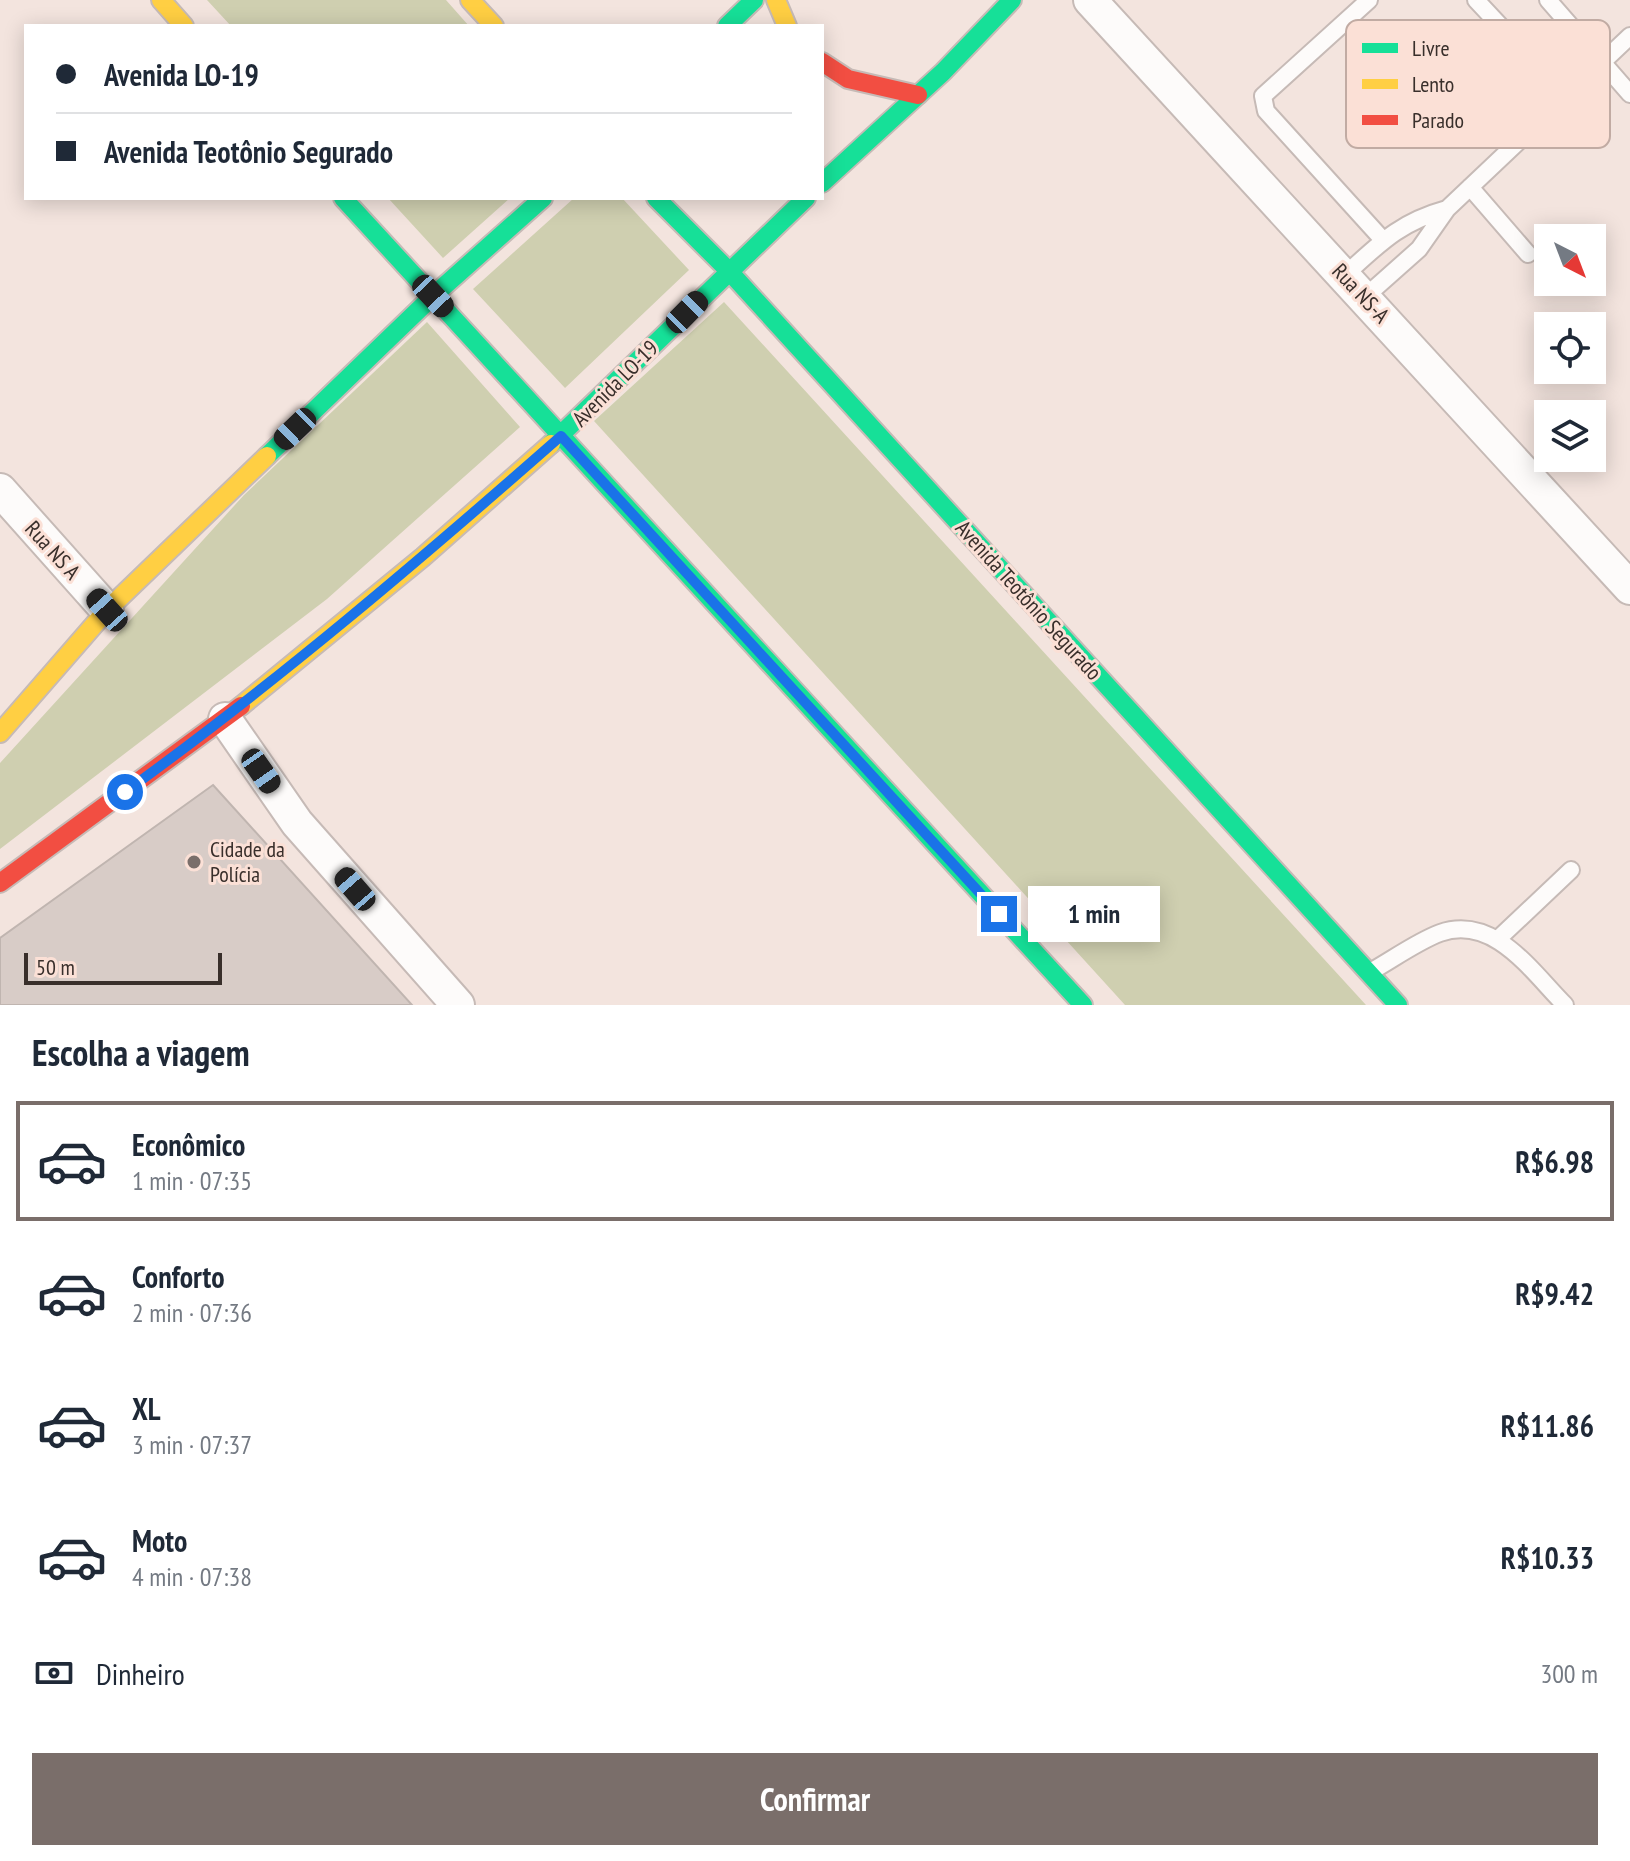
<!DOCTYPE html>
<html lang="pt">
<meta charset="utf-8">
<style>
body{margin:0;font-family:"PT Sans Narrow",sans-serif;background:#f2f2f3;color:#1f2937;height:100vh;display:flex;flex-direction:column;font-size:30px;white-space:nowrap}
*{box-sizing:border-box;margin:0}
p{font-size:26px;color:#747a83}
.icon{flex:none;width:44px;height:44px;fill:none;stroke:currentColor;stroke-width:2;stroke-linecap:round;stroke-linejoin:round}
.map{position:relative;height:1005px;overflow:hidden}
.details{display:flex;flex-direction:column;background:#fff;flex:1}
.details>*{flex:none}
.top-card{position:absolute;left:24px;top:24px;width:800px;height:176px;border-radius:0px;box-shadow:0 4px 20px #0003;display:grid;align-content:center;height:176px;padding:0 32px;background:#fff}
.needle{width:52px;rotate:138deg}
.buttons{position:absolute;left:1534px;top:224px;display:grid;gap:16px}
.buttons a{display:grid;place-items:center;width:72px;height:72px;border-radius:0px;background:#fff;box-shadow:0 4px 20px #0003;font-size:40px}
.scale{position:absolute;left:24px;bottom:20px;width:198px;box-sizing:border-box;padding-left:8px;border:4px solid #392f2b;border-top:0;font-size:22px;line-height:28px;white-space:nowrap;color:#392f2b;-webkit-text-stroke:6px #fbe0d6;paint-order:stroke}
.end{position:absolute;width:36px;height:36px;margin:-18px;border:10px solid #1a73e8;background:#fff;box-shadow:0 0 0 4px #fff}
.from{border-radius:50%}
.bubble{position:absolute;height:56px;border-radius:0px;background:#fff;box-shadow:0 4px 20px #0003;font-size:26px;font-weight:700;line-height:56px;text-align:center}
.car{position:absolute;width:24px;height:48px;margin:-24px -12px;border-radius:10px;box-shadow:0 0 6px 2px #0007;background:linear-gradient(#222 24%,#8ab4d8 0 40%,#222 0 76%,#8ab4d8 0 86%,#222 0)}
.top-card b{display:flex;align-items:center;gap:28px;height:76px;font-size:30px}
.top-card b+b{border-top:2px solid #e0e1e3}
.top-card i{width:20px;height:20px;background:#1f2937}
ul{padding:0;list-style:none}
li{display:flex;align-items:center;gap:24px;height:120px;margin:0 16px 12px;padding:0 16px;border:4px solid transparent;border-radius:0px}
li div{flex:1}
li b{display:block;font-size:30px}
li em{font-style:normal;font-weight:700}
li.current{border-color:#7a6e6a}
li>.icon{width:72px;height:72px;stroke-width:1.5}
h2{padding:0 32px;font-size:36px;line-height:96px}
.pay{display:flex;align-items:center;gap:20px;height:88px;padding:0 32px;font-size:30px}
.pay p{margin-inline-start:auto}
.primary-button{display:flex;gap:16px;margin-top:auto;padding:16px 32px}
.primary-button a{flex:1;height:92px;border-radius:0px;background:#7a6e6a;color:#fff;font-size:32px;font-weight:700;line-height:92px;text-align:center}
.map>svg:first-child{display:block}
.green{fill:#cfcfb0}
.building{fill:#d8ccc7;stroke:#c0b5b0;stroke-width:2}
.lines{fill:none;stroke-linecap:round;stroke-linejoin:round}
.lane-casing{stroke:#c6bab6;stroke-width:20}
.street-casing{stroke:#c6bab6;stroke-width:36}
.fast-casing{stroke:#c6bab6;stroke-width:22}
.slow-casing{stroke:#c6bab6;stroke-width:22}
.jam-casing{stroke:#c6bab6;stroke-width:22}
.lane{stroke:#fdfbfa;stroke-width:16}
.street{stroke:#fdfbfa;stroke-width:32}
.fast{stroke:#16e098;stroke-width:18}
.slow{stroke:#ffcf43;stroke-width:18}
.jam{stroke:#f24e42;stroke-width:18}
.route{stroke:#1a73e8;stroke-width:10}
.poi-dot{fill:#7a6e6a;stroke:#fbe0d6;stroke-width:3}
.labels{text-anchor:middle;dominant-baseline:central;stroke-width:6;stroke-linejoin:round;paint-order:stroke}
.street-label{font-size:22px;fill:#392f2b;stroke:#fbe0d6}
.poi-label{font-size:22px;fill:#392f2b;stroke:#fbe0d6;text-anchor:start}
.key{fill:#fbe0d6;stroke:#c1aba3;stroke-width:2}
.key-label{font-size:22px;fill:#392f2b}
</style>
<div class="map">
<svg width="1630" height="1005" viewBox="0 0 1630 1005">
<rect width="100%" height="100%" fill="#f3e4de"/>
<path class="green" d="M207,0H446L469,26H231Z
M388,198H510L443,258Z
M574,198H622L689,270L565,388L473,289Z
M724,302L1366,1005H1125L594,421Z
M427,322L520,427L327,599L0,849V763L244,495Z"/>
<path class="building" d="M213,785L412,1005H0V938Z"/>
<g class="lines">
<g class="lane-casing">
<path id="lane" d="M1369,0L1263,96L1266,111L1383,240
M1476,0L1566,96
M1548,0L1630,94
M1470,187L1528,254
M1345,275C1380,243 1400,222 1447,209
M1365,297L1419,249L1447,209L1630,36
M1499,938L1571,870
M1370,972C1392,960 1416,942 1440,933C1494,914 1532,972 1565,1005"/>
</g>
<g class="street-casing">
<path id="street" d="M1090,0L1630,588
M0,490L107,610
M225,719L297,823L458,1005"/>
</g>
<g class="fast-casing">
<path id="fast" d="M727,26L754,0
M822,183L943,72L1012,0
M343,198L1083,1005
M656,198L728,270L1398,1005
M551,444L806,198
M267,456L433,296L543,198"/>
</g>
<g class="slow-casing">
<path id="slow" d="M161,0L184,26
M470,0L494,26
M776,0L787,26
M241,706L423,557L551,444
M0,733L107,610L267,456"/>
</g>
<g class="jam-casing">
<path id="jam" d="M822,62L848,79L918,95
M0,883L241,706"/>
</g>
<use href="#lane" class="lane"/>
<use href="#street" class="street"/>
<use href="#fast" class="fast"/>
<use href="#slow" class="slow"/>
<use href="#jam" class="jam"/>
</g>
<g class="lines">
<path class="route" d="M125,792C277,682 420,560 561,436L999,914"/>
</g>
<circle class="poi-dot" cx="194" cy="862" r="8"/>
<g class="labels">
<g class="street-label">
<text transform="translate(1361 293) rotate(47)">Rua NS-A</text>
<text transform="translate(615 383) rotate(-45)">Avenida LO-19</text>
<text transform="translate(53 550) rotate(48)">Rua NS A</text>
<text transform="translate(1029 600) rotate(48)">Avenida Teotônio Segurado</text>
</g>
<g class="poi-label">
<text x="210" y="849">Cidade da<tspan x="210" dy="25">Polícia</tspan></text>
</g>
</g>
<rect x="1346" y="20" width="264" height="128" rx="12" class="key"/>
<rect x="1362" y="43" width="36" height="10" fill="#16e098"/>
<rect x="1362" y="79" width="36" height="10" fill="#ffcf43"/>
<rect x="1362" y="115" width="36" height="10" fill="#f24e42"/>
<g class="key-label">
<text x="1412" y="56">Livre</text>
<text x="1412" y="92">Lento</text>
<text x="1412" y="128">Parado</text>
</g>
</svg>
<div class="buttons">
<a><svg class="needle" viewBox="-14 -14 28 28"><path d="M0-13l5 13h-10z" fill="#e53935"/><path d="M0 13l5-13h-10z" fill="#747a83"/></svg></a>
<a><svg class="icon" aria-label="locate" viewBox="0 0 24 24"><circle cx="12" cy="12" r="6"/><path d="M12 2v4M12 18v4M2 12h4M18 12h4"/></svg></a>
<a><svg class="icon" aria-label="layers" viewBox="0 0 24 24"><path d="M12 4l9 5-9 5-9-5zM3 14l9 5 9-5"/></svg></a>
</div>
<div class="scale">50 m</div>
<i class="end from" style="left:125px;top:792px"></i>
<i class="end" style="left:999px;top:914px"></i>
<div class="bubble" style="left:1028px;top:886px;width:132px">1 min</div>
<i class="car" style="left:433px;top:296px;rotate:137deg"></i>
<i class="car" style="left:687px;top:312px;rotate:45deg"></i>
<i class="car" style="left:295px;top:429px;rotate:226deg"></i>
<i class="car" style="left:107px;top:610px;rotate:318deg"></i>
<i class="car" style="left:261px;top:771px;rotate:145deg"></i>
<i class="car" style="left:355px;top:889px;rotate:319deg"></i>
<div class="top-card">
<b><i class="from"></i>Avenida LO-19</b>
<b><i></i>Avenida Teotônio Segurado</b>
</div>
</div>
<section class="details">
<h2>Escolha a viagem</h2>
<ul>
<li class="current"><svg class="icon" aria-label="car" viewBox="0 0 24 24"><path d="M5 17H2v-5l4-1 3-4h7l3 4 3 1v5h-3M9 17h6M6 11h13"/><circle cx="7" cy="17" r="2"/><circle cx="17" cy="17" r="2"/></svg><div><b>Econômico</b><p>1 min · 07:35</p></div><em>R$6.98</em></li>
<li><svg class="icon" aria-label="car" viewBox="0 0 24 24"><path d="M5 17H2v-5l4-1 3-4h7l3 4 3 1v5h-3M9 17h6M6 11h13"/><circle cx="7" cy="17" r="2"/><circle cx="17" cy="17" r="2"/></svg><div><b>Conforto</b><p>2 min · 07:36</p></div><em>R$9.42</em></li>
<li><svg class="icon" aria-label="car" viewBox="0 0 24 24"><path d="M5 17H2v-5l4-1 3-4h7l3 4 3 1v5h-3M9 17h6M6 11h13"/><circle cx="7" cy="17" r="2"/><circle cx="17" cy="17" r="2"/></svg><div><b>XL</b><p>3 min · 07:37</p></div><em>R$11.86</em></li>
<li><svg class="icon" aria-label="car" viewBox="0 0 24 24"><path d="M5 17H2v-5l4-1 3-4h7l3 4 3 1v5h-3M9 17h6M6 11h13"/><circle cx="7" cy="17" r="2"/><circle cx="17" cy="17" r="2"/></svg><div><b>Moto</b><p>4 min · 07:38</p></div><em>R$10.33</em></li>
</ul>
<div class="pay"><svg class="icon" aria-label="cash" viewBox="0 0 24 24"><path d="M3 7h18v10H3z"/><circle cx="12" cy="12" r="2"/></svg>Dinheiro<p>300 m</p></div>
<div class="primary-button"><a>Confirmar</a></div>
</section>
